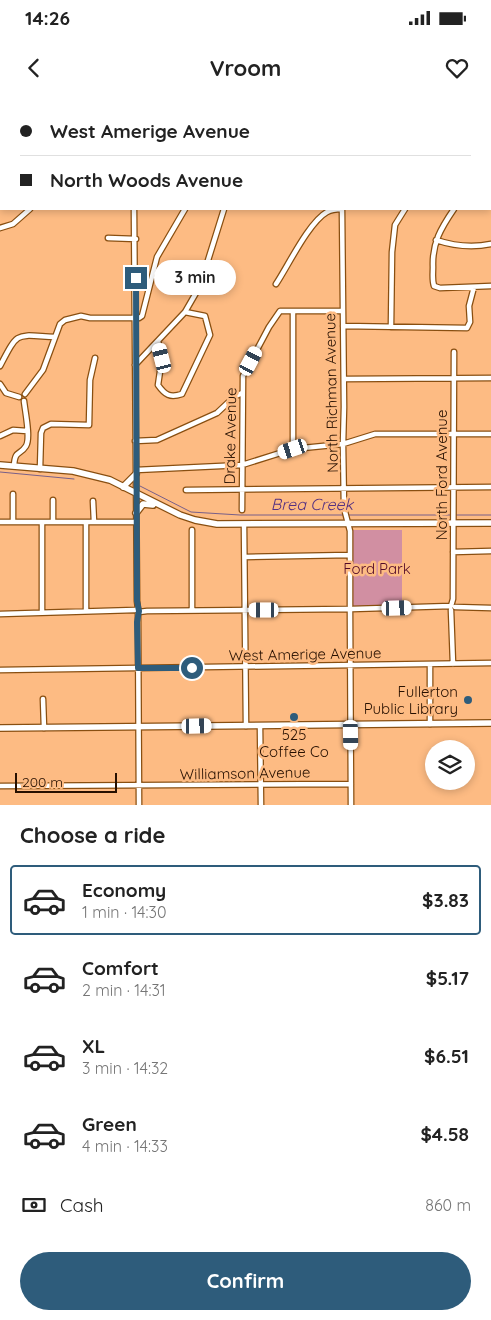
<!DOCTYPE html>
<meta charset="utf-8">
<style>
body{margin:0;font-family:Quicksand,sans-serif;background:#f6f6f6;color:#222;height:100vh;display:flex;flex-direction:column;font-size:19px;white-space:nowrap}
*{box-sizing:border-box;margin:0}
p{font-size:16px;color:#767676}
.icon{flex:none;width:28px;height:28px;fill:none;stroke:currentColor;stroke-width:2;stroke-linecap:round;stroke-linejoin:round}
.map{position:relative;height:705px;overflow:hidden}
.panel{display:flex;flex-direction:column;background:#fff;flex:1}
.panel>*{flex:none}
.hud{position:absolute;left:0px;top:0px;width:491px;height:110px;box-shadow:0 2px 8px #0003;display:grid;align-content:center;height:110px;padding:0 20px;background:#fff}
.tools{position:absolute;left:425px;top:640px;display:grid;gap:10px}
.tools a{display:grid;place-items:center;width:50px;height:50px;border-radius:50%;background:#fff;box-shadow:0 2px 8px #0003;font-size:25px}
.scale{position:absolute;left:15px;bottom:12px;width:102px;box-sizing:border-box;padding-left:5px;border:2px solid #271000;border-top:0;font-size:14px;line-height:18px;white-space:nowrap;color:#271000;-webkit-text-stroke:4px #fdbb83;paint-order:stroke}
.end{position:absolute;width:22px;height:22px;margin:-11px;border:6px solid #2e5c7b;background:#fff;box-shadow:0 0 0 2px #fff}
.from{border-radius:50%}
.bubble{position:absolute;height:35px;border-radius:18px;background:#fff;box-shadow:0 2px 8px #0003;font-size:16px;font-weight:700;line-height:35px;text-align:center}
.car{position:absolute;width:15px;height:30px;margin:-15px -8px;border-radius:6px;box-shadow:0 0 4px 1px #0007;background:linear-gradient(#fff 24%,#345 0 40%,#fff 0 76%,#345 0 86%,#fff 0)}
.hud b{display:flex;align-items:center;gap:18px;height:48px;font-size:19px}
.hud b+b{border-top:1px solid #e0e0e0}
.hud i{width:12px;height:12px;background:#222}
ul{padding:0;list-style:none}
li{display:flex;align-items:center;gap:15px;height:70px;margin:0 10px 8px;padding:0 10px;border:2px solid transparent;border-radius:5px}
li div{flex:1}
li b{display:block;font-size:19px}
li em{font-style:normal;font-weight:700}
li.selected{border-color:#2e5c7b}
li>.icon{width:45px;height:45px;stroke-width:1.5}
h2{padding:0 20px;font-size:22px;line-height:60px}
.pay{display:flex;align-items:center;gap:12px;height:55px;padding:0 20px;font-size:19px}
.pay p{margin-inline-start:auto}
.cta{display:flex;gap:10px;margin-top:auto;padding:10px 20px}
.cta a{flex:1;height:58px;border-radius:30px;background:#2e5c7b;color:#fff;font-size:20px;font-weight:700;line-height:58px;text-align:center}
.status{display:flex;justify-content:space-between;align-items:center;height:35px;padding:0 25px;background:#fff;direction:ltr}
.status svg{height:14px;fill:currentColor}
header{display:flex;justify-content:space-between;align-items:center;height:65px;padding:0 20px;background:#fff;font-size:22px;font-weight:700}
.map>svg:first-child{display:block}
.green{fill:#d18fa2}
.lines{fill:none;stroke-linecap:round;stroke-linejoin:round}
.stream{stroke:#785f89;stroke-width:1}
.minor-casing{stroke:#894f11;stroke-width:7}
.major-casing{stroke:#894f11;stroke-width:8}
.minor{stroke:#fff;stroke-width:4.5}
.major{stroke:#fff;stroke-width:5.5}
.route{stroke:#2e5c7b;stroke-width:6}
.poi-dot{fill:#2e5c7b;stroke:#fdbb83;stroke-width:2}
.labels{text-anchor:middle;dominant-baseline:central;stroke-width:5;stroke-linejoin:round;paint-order:stroke}
.street-label{font-size:15px;fill:#271000;stroke:#fdbb83}
.park-label{font-size:15px;fill:#520928;stroke:#fdbb83}
.poi-label{font-size:15px;fill:#271000;stroke:#fdbb83;text-anchor:end}
.water-label{font-size:16px;font-style:italic;fill:#553182;stroke:#fdbb83}
</style>
<div class="status"><b>14:26</b><svg viewBox="0 0 49 12"><path d="M0 12V9h3v3zM5 12V6h3v6zM10 12V3h3v9zM15 12V0h3v12zM26 1h20v11H26zM47 4h2v5h-2z"/></svg></div>
<header><svg class="icon" aria-label="back" viewBox="0 0 24 24"><path d="M15 5l-7 7 7 7"/></svg>Vroom<svg class="icon" aria-label="heart" viewBox="0 0 24 24"><path d="M12 20l-8-8c-3-5 5-10 8-4 3-6 11-1 8 4z"/></svg></header>
<div class="map">
<svg width="491" height="705" viewBox="0 0 491 705">
<rect width="100%" height="100%" fill="#fdbb83"/>
<path class="green" d="M353,430H402V506L353,507Z"/>
<g class="lines">
<path class="stream" d="M0,372L74,379
M140,386L191,412L240,415H343
M347,415H491"/>
<g class="minor-casing">
<path id="minor" d="M73,0V1
M237,0V1
M342,0V1
M399,0V1
M445,0V1
M9,1V0
M137,1V0
M411,1L421,0
M487,1V0
M0,10H1
M490,39L491,44
M0,70L1,69
M490,72H491
M134,109L137,501L138,509
M342,109L344,307L343,344L344,408L350,431V506
M454,109C441,128 432,143 433,167C433,174 432,180 434,186L440,188L491,186
M0,128L13,124L30,109
M108,138L136,139
M436,140C454,146 472,148 491,144
M276,184C288,166 309,122 327,112C332,109 336,109 342,109
M343,226L467,228L470,222L469,206L474,187
M391,227L392,152L395,125L405,109
M158,241L162,258L158,285C165,295 170,298 182,294L210,235L205,216L185,212
M135,265L185,212L200,186L224,109
M0,266C19,230 15,235 55,237
M344,279L491,278
M0,284L6,293L19,297
M25,294L43,270L60,224L65,220L81,216L90,218H139L142,216L157,157L185,109
M0,336L13,330L27,331
M135,341L157,340L217,313L234,297L242,293
M293,349V211
M14,366C15,349 20,356 26,346C31,338 25,311 24,301
M40,369L41,333L43,328L51,324L89,325L90,280L95,258
M136,370L242,365L293,349L343,344L375,334H491
M186,390L491,387
M13,394V422
M93,401L94,422
M242,410L243,276L269,227L280,211H342
M0,422H136
M53,422V400
M244,424L246,626
M192,430V510
M453,452L491,451
M245,457L350,455
M451,506L453,499L454,252
M455,507L491,508
M352,509L451,506
M451,510L453,564
M86,511V422
M350,511L351,705
M42,512V422
M139,512L147,511L348,509
M138,513L139,705
M0,514L135,510
M430,564V624
M0,570L491,563
M43,599L44,628
M260,626L261,705
M0,686L351,684"/>
</g>
<g class="major-casing">
<path id="major" d="M0,365L73,371L110,380L180,415L195,420L217,424L491,423
M123,387L136,374
M136,413L143,404L153,405
M0,628L491,623"/>
</g>
<use href="#minor" class="minor"/>
<use href="#major" class="major"/>
</g>
<g class="lines">
<path class="route" d="M136,178L137,501L139,511L137,522L138,568H192"/>
</g>
<g class="poi-dot">
<circle cx="468" cy="600" r="5"/>
<circle cx="294" cy="617" r="5"/>
</g>
<g class="labels">
<g class="street-label">
<text transform="translate(331 293) rotate(-91)">North Richman Avenue</text>
<text transform="translate(230 336) rotate(-89)">Drake Avenue</text>
<text transform="translate(441 375) rotate(-90)">North Ford Avenue</text>
<text transform="translate(305 554) rotate(-1)">West Amerige Avenue</text>
<text transform="translate(245 673) rotate(-1)">Williamson Avenue</text>
</g>
<g class="park-label">
<text x="377" y="468">Ford Park</text>
</g>
<g class="poi-label">
<text x="458" y="591">Fullerton<tspan x="458" dy="17">Public Library</tspan></text>
<text x="294" y="634" text-anchor="middle">525<tspan x="294" dy="17">Coffee Co</tspan></text>
</g>
<g class="water-label">
<text x="312" y="404">Brea Creek</text>
</g>
</g>
</svg>
<div class="tools">
<a><svg class="icon" aria-label="layers" viewBox="0 0 24 24"><path d="M12 4l9 5-9 5-9-5zM3 14l9 5 9-5"/></svg></a>
</div>
<div class="scale">200 m</div>
<i class="end from" style="left:192px;top:568px"></i>
<i class="end" style="left:136px;top:178px"></i>
<div class="bubble" style="left:154px;top:160px;width:82px">3 min</div>
<i class="car" style="left:162px;top:258px;rotate:346deg"></i>
<i class="car" style="left:251px;top:261px;rotate:28deg"></i>
<i class="car" style="left:293px;top:349px;rotate:252deg"></i>
<i class="car" style="left:397px;top:508px;rotate:88deg"></i>
<i class="car" style="left:264px;top:510px;rotate:270deg"></i>
<i class="car" style="left:197px;top:626px;rotate:89deg"></i>
<i class="car" style="left:351px;top:635px;rotate:179deg"></i>
<div class="hud">
<b><i class="from"></i>West Amerige Avenue</b>
<b><i></i>North Woods Avenue</b>
</div>
</div>
<section class="panel">
<h2>Choose a ride</h2>
<ul>
<li class="selected"><svg class="icon" aria-label="car" viewBox="0 0 24 24"><path d="M5 17H2v-5l4-1 3-4h7l3 4 3 1v5h-3M9 17h6M6 11h13"/><circle cx="7" cy="17" r="2"/><circle cx="17" cy="17" r="2"/></svg><div><b>Economy</b><p>1 min · 14:30</p></div><em>$3.83</em></li>
<li><svg class="icon" aria-label="car" viewBox="0 0 24 24"><path d="M5 17H2v-5l4-1 3-4h7l3 4 3 1v5h-3M9 17h6M6 11h13"/><circle cx="7" cy="17" r="2"/><circle cx="17" cy="17" r="2"/></svg><div><b>Comfort</b><p>2 min · 14:31</p></div><em>$5.17</em></li>
<li><svg class="icon" aria-label="car" viewBox="0 0 24 24"><path d="M5 17H2v-5l4-1 3-4h7l3 4 3 1v5h-3M9 17h6M6 11h13"/><circle cx="7" cy="17" r="2"/><circle cx="17" cy="17" r="2"/></svg><div><b>XL</b><p>3 min · 14:32</p></div><em>$6.51</em></li>
<li><svg class="icon" aria-label="car" viewBox="0 0 24 24"><path d="M5 17H2v-5l4-1 3-4h7l3 4 3 1v5h-3M9 17h6M6 11h13"/><circle cx="7" cy="17" r="2"/><circle cx="17" cy="17" r="2"/></svg><div><b>Green</b><p>4 min · 14:33</p></div><em>$4.58</em></li>
</ul>
<div class="pay"><svg class="icon" aria-label="cash" viewBox="0 0 24 24"><path d="M3 7h18v10H3z"/><circle cx="12" cy="12" r="2"/></svg>Cash<p>860 m</p></div>
<div class="cta"><a>Confirm</a></div>
</section>
